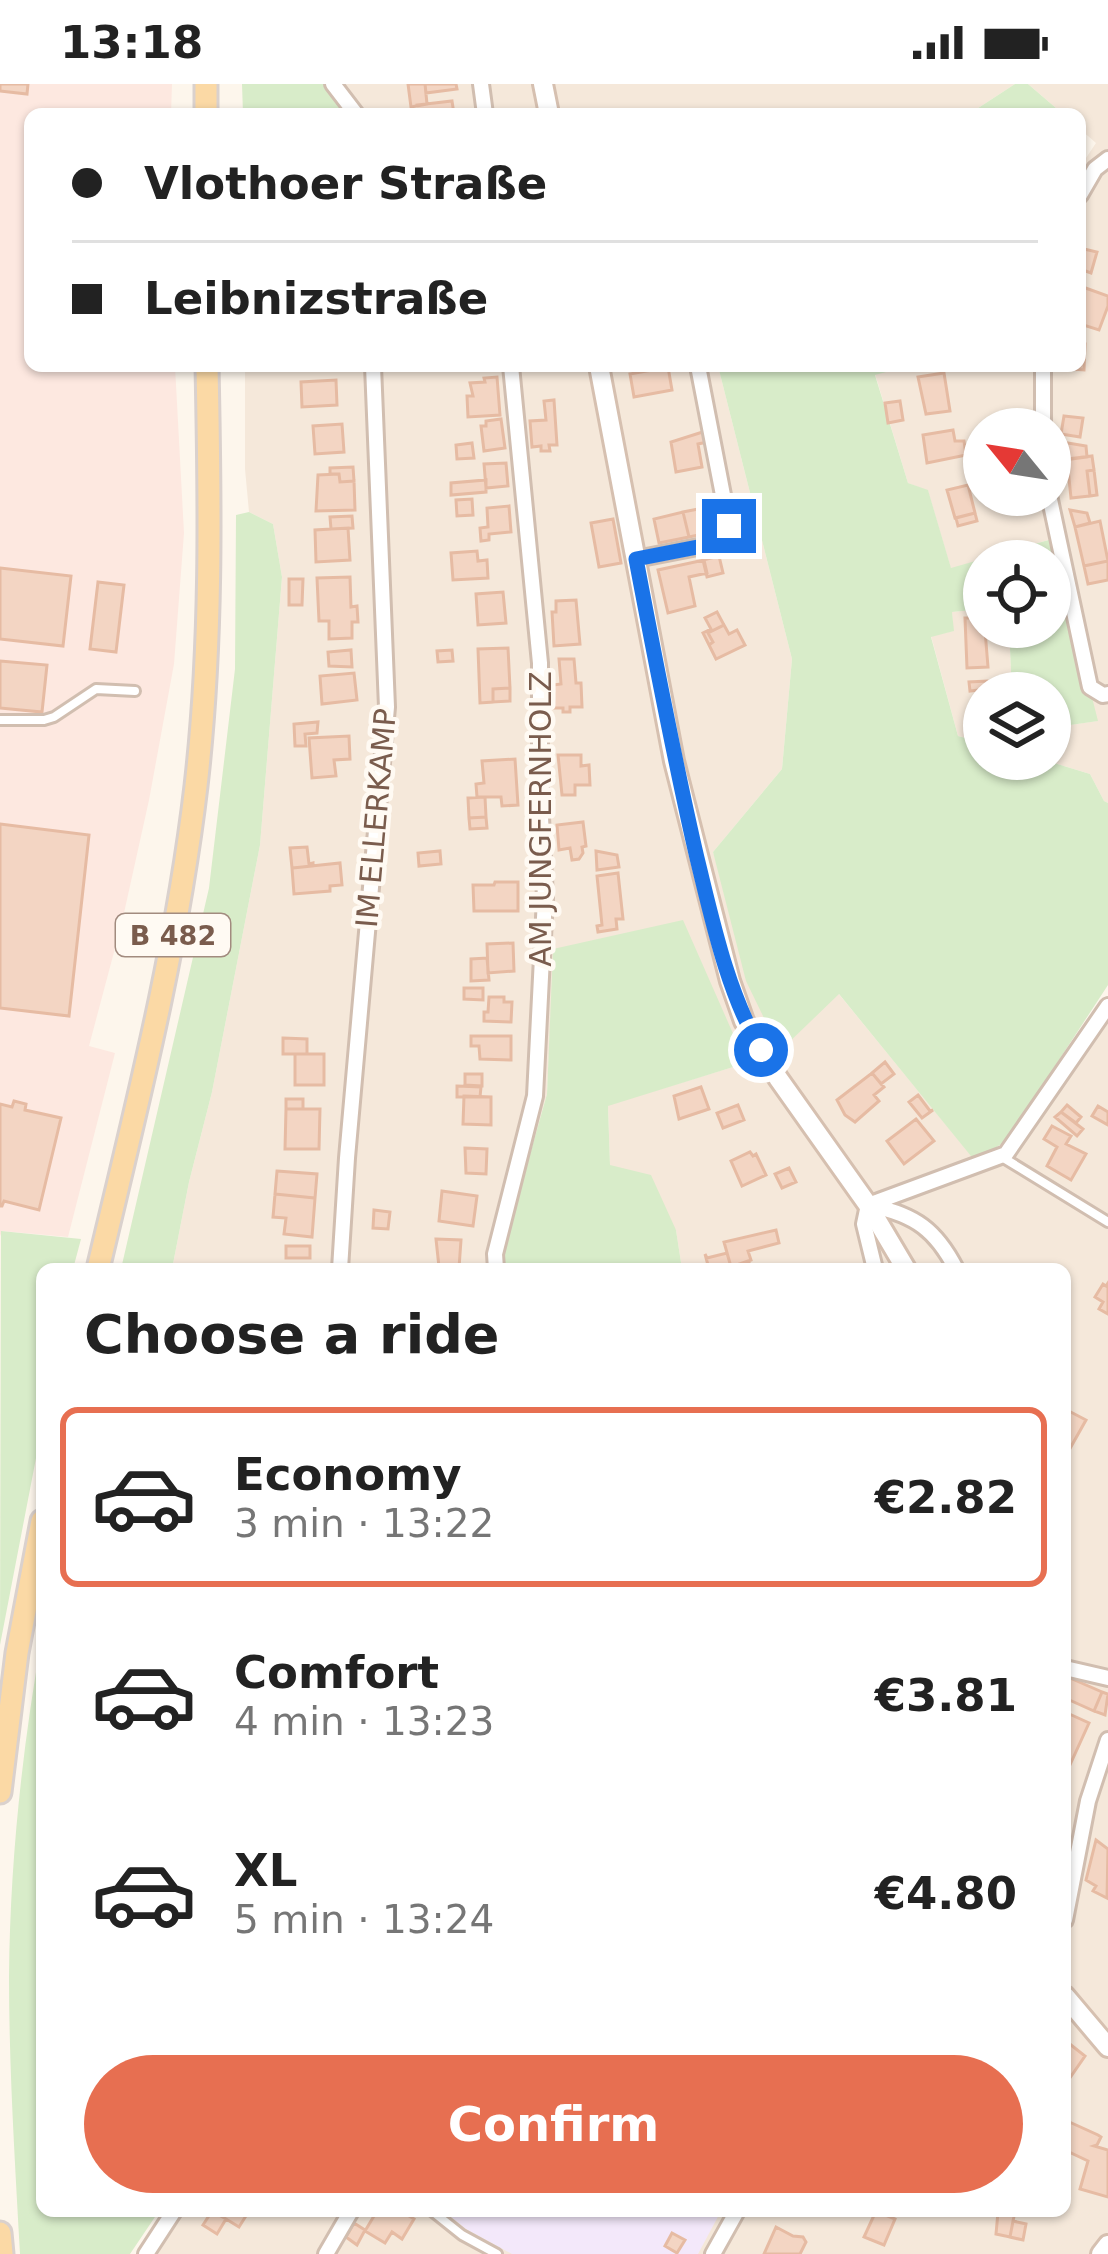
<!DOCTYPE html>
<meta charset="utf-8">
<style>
body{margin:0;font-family:"DejaVu Sans",sans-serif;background:#f2f2f2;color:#222;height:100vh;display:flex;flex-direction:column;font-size:45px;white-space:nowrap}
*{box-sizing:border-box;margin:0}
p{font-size:39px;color:#767676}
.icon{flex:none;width:66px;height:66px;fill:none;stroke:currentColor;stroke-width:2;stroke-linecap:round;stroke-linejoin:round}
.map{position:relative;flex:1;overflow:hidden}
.sheet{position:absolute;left:36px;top:1179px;width:1035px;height:954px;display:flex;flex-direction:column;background:#fff;border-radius:18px;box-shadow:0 3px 9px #0004}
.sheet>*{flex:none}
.banner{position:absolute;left:24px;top:24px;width:1062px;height:264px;border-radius:18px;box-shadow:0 3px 9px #0004;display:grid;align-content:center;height:264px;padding:0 48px;background:#fff}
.needle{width:78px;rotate:300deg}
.buttons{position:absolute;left:963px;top:324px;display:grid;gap:24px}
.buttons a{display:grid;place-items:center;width:108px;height:108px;border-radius:50%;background:#fff;box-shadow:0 3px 9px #0004;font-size:60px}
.end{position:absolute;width:54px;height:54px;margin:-27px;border:15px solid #1a73e8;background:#fff;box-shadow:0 0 0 6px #fff}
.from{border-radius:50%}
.banner b{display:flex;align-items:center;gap:42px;height:114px;font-size:45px}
.banner b+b{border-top:3px solid #e0e0e0}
.banner i{width:30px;height:30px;background:#222}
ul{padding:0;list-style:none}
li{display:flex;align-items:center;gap:36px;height:180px;margin:0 24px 18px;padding:0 24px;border:6px solid transparent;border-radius:18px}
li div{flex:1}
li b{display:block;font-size:45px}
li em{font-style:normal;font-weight:800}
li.on{border-color:#e76f51}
li>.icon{width:108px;height:108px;stroke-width:1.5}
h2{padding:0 48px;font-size:54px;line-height:144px}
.button{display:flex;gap:24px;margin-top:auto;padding:24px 48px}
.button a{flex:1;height:138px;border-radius:72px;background:#e76f51;color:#fff;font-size:48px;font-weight:800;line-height:138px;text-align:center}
.status{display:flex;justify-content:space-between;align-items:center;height:84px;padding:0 60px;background:#fff;direction:ltr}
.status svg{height:33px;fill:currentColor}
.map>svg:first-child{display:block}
.residential{fill:#f5e8da;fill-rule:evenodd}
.commercial{fill:#fde8e0}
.education{fill:#f3e8fa}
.green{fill:#d8ecc9}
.building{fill:#f3d5c3;stroke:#e6bba3;stroke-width:3}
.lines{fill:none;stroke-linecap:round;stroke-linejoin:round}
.lane-casing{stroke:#d1beb0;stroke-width:14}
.street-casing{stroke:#d1beb0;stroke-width:20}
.secondary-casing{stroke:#d6c0b0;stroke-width:24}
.primary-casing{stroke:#dad1cd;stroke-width:27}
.lane{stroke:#fff;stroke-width:8}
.street{stroke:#fff;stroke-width:14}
.secondary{stroke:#fff;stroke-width:18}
.primary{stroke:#fbd9a5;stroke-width:21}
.route{stroke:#1a73e8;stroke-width:15}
.labels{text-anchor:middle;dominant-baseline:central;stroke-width:9;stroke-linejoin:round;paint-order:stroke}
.shield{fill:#fffaf3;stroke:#a28b7f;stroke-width:3}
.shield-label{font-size:27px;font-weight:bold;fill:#7a5c4d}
.street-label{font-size:30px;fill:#7a5c4d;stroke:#fffaf3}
</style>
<div class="status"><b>13:18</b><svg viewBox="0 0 49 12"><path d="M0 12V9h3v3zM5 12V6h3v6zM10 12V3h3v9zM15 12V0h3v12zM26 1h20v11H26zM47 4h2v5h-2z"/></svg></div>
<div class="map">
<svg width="1108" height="2170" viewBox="0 0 1108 2170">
<rect width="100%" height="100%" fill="#fdf6ec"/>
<path class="residential" d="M344,0H1015L969,30H364Z
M1028,0H1108V719L1104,717L1090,690L1041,675H1050V644L1097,637L1051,455L951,485L928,407L908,399L875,290L908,282H1080V83L1096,59L1080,45V30H1063ZM984,345H1050V411H984Z
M245,282H718L792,575L782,685L713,768L781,966L838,909L983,1086L1010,1075L1108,930V2170H148L176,2127H1065V1185H682L676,1146L610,1081L608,1021L746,979L554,866L547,1010L503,1166L504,1185H172L189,1098L212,1008L260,761L282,493L273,440L249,428L245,385Z
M984,525V543H1009L1012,609H984V659L958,652L931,552L953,547L952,528Z"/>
<path class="commercial" d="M0,0H172L171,30H30V282H175L184,449L174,580L149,716L122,838L89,962L115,969L68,1153L2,1147L0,1152Z"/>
<path class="education" d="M444,2127H721L698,2170H512L466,2145Z"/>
<path class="green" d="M242,0H323L338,15L347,30H243Z
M1015,0H1028L1063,30H969Z
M718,282H908L875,291L908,399L928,406L951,484L1052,455L1098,637L1050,644V609H1012L1009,543H1050V477H984V525L952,528L954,547L931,553L958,652L984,659V675H1041L1090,690L1104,717L1108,719V901L1006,1057L975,1077L839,910L780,967L746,897L713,768L782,685L792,575Z
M249,428L273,440L282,493L260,761L212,1008L189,1098L172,1185H121L209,804L235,585L236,431Z
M683,836L746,979L608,1022L610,1081L651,1091L676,1146L682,1185H504L503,1166L547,1010L553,865Z
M1,1147L81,1155L73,1185H42V1343L0,1561Z
M42,1553V2127H159L130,2170H20C15,2078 9,1985 9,1893C10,1779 22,1665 42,1553Z"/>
<path class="building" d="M0,0H28L27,10L0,7Z
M408,0H425L427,20L411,23Z
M425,0H456L457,5L426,9Z
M452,17L454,30H418L417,21Z
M1080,164L1097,168L1091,189L1080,185Z
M1080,202L1108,212V222L1099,246L1080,240Z
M1080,260H1085L1084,286L1057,284L1080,282Z
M668,283L672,306L634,313L630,290Z
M944,289L950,327L926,330L918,293Z
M497,293L500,331L468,333L467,312H473L470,299L485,298L484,294Z
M336,296L337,321L302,323L301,298Z
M554,316L557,361H549L550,367H541V362L532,363L530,337L546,336L544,317Z
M900,317L903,336L888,339L885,319Z
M1064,332L1083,334L1080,353L1061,350Z
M501,335L505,364L484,367L481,342H486V337Z
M1020,335L1022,345H1000L999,338Z
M342,340L344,368L315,370L313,342Z
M709,346L712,357L698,360L702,383L676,388L671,358Z
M953,346L955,357H964L966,371L927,379L923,351Z
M1062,358L1086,362L1087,373L1064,376Z
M472,359L474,374L457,375L456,361Z
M1092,372L1094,386L1087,387L1090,412L1071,414L1067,375Z
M506,379L508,402L486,404L484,380Z
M353,383L354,397L340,398L339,390H330V384Z
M1094,386L1097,411L1090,412L1087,387Z
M339,390L340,398L354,397L355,426L316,427L318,391Z
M486,396V408L451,411V399Z
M968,401L975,429L955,434L947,406Z
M472,415L473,431L457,432L456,416Z
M509,422L511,448L489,450V456L481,457L480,444L488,443L487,424Z
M703,424L708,449L689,453L683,428Z
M1070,426L1087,429L1090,439L1075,443Z
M683,428L689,453L659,459L654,435Z
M975,429L977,437L958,442L956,434Z
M352,432L353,444L331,445L330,433Z
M613,435L621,479L599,483L591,439Z
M1100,437L1108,477L1084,482L1075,443Z
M348,444L350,476L316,478L315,446Z
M477,467L478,477L487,476L488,494L453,496L451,469Z
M719,472L723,489L707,493L703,476Z
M704,476L707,489L689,493L695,522L668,529L658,486Z
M1108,477V496L1088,500L1084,482Z
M0,484L71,492L63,562L0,555Z
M350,493L351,523L357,522L358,538H352V554L329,555V537H319L317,494Z
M289,495H303L302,521H289Z
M98,498L124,501L116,568L90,565Z
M503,508L506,539L478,541L476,510Z
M576,516L580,560L554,562L552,528H556V517Z
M717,528L724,541L708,549L713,558L709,561L703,549L711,545L705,534Z
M965,534H984L988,583L967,584Z
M724,541L729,550L737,546L745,561L716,575L709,561L713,558L708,549Z
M508,564L510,604L493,605V618L480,619L478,565Z
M351,566L352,583L329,582L328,568Z
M452,566L453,577L438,578L437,567Z
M559,575H574L576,599H581L582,623H570V628H563V624H554L553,601L561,600Z
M0,577L47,581L42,628L0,624Z
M354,589L357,616L322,620L320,592Z
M987,597L988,605L970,607L969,598Z
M510,604V617L493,618V605Z
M318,638L317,649L305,650L306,662H295L294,640Z
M349,652L350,675L334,676L336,692L312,694L309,654Z
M558,671H581V682L589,681L590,701H575V711H562Z
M515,675L518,721L502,722L501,713H477L476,700L484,699L482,677Z
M485,713L486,733L469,734L468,714Z
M486,733L487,744L470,745L469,734Z
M583,738L586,762L582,763L583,769L579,775L572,776L570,764L559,766L557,741Z
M0,740L89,751L69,932L0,924Z
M307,763L309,780L313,779V782L292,784L290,764Z
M440,767L441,780L419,782L418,769Z
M596,767L617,771L619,783L597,786Z
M340,779L342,801L330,802V807L294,810L292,784Z
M618,789L623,835H616L617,845L598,848L597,842L602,841L597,792Z
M495,798H518V827H474L473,801H494Z
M513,859L514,887L488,889L487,860Z
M487,874L489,896L471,897V875Z
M464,904H483V916L464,915Z
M489,913H504V918H512L511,938L484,937V928H488Z
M471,952H511V976L480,975L479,962H471Z
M283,954L307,955V970H283Z
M295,970H324V1001H295Z
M885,978L894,990L881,1000L872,989Z
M872,989L884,1003L874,1011L879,1017L855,1038L845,1031L837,1016Z
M465,990H482V1002L465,1001Z
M457,1002L481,1003L480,1013H457Z
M701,1003L709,1025L679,1035L674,1012Z
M918,1011L930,1027L933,1026L922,1034L909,1018Z
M464,1012L491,1013V1041L463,1040Z
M286,1015H303V1025H286Z
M14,1017L26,1020L25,1026L61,1034L39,1126L4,1117L2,1122H0V1020L12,1023Z
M738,1021L744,1036L723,1044L717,1029Z
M1067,1021L1081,1033L1076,1039L1061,1028Z
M1098,1022L1108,1028V1041L1092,1032Z
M286,1025H320L319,1065H285Z
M1061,1028L1083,1045L1077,1052L1055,1033Z
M916,1035L934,1057L904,1080L887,1057Z
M1052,1042L1071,1052L1066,1060L1086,1070L1071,1096L1047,1082L1057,1063L1044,1055Z
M465,1064L487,1065L486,1090L466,1089Z
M750,1068L753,1072L756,1070L766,1091L742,1102L731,1077Z
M789,1084L796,1098L782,1104L775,1090Z
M277,1087L317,1090L315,1114L275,1110Z
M442,1107L477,1112L473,1142L439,1137Z
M275,1110L315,1114L312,1153L284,1150L286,1134L273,1133Z
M374,1126L390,1128L388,1145L373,1144Z
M776,1146L779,1159L748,1167L751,1176L731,1183L724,1158Z
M436,1155L461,1156L459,1184L439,1183Z
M286,1162H310V1174H286Z
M727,1169L731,1183L749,1178L750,1185H709L705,1170L707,1174Z
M1108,1199V1230L1099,1225L1103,1218L1095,1213L1103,1200L1106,1202Z
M1065,1325L1086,1336L1068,1368L1065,1366Z
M1070,1594L1102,1608L1094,1627L1065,1614Z
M1102,1608L1108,1610L1105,1631L1094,1627Z
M1065,1628L1089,1639L1069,1683L1065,1681Z
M1096,1756L1108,1765L1107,1814L1093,1807L1096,1802L1086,1796Z
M1066,1957L1085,1972L1065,2001V1958Z
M1065,2036L1098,2051L1101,2053L1097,2061L1094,2062L1108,2066V2113L1080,2105L1088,2077L1065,2066Z
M212,2127L226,2135L217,2150L203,2141Z
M213,2127H249L239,2143Z
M377,2127H401L414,2135L402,2155L392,2148L385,2159L365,2147Z
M876,2127L895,2135L884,2161L864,2153Z
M998,2128L1014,2132L1010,2153L996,2150Z
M1013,2137L1026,2140L1023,2156L1010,2153Z
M354,2139L365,2146L357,2161L346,2153Z
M776,2143L793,2152L803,2153L806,2158L800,2170H764Z
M672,2149L685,2156L677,2169L665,2162Z"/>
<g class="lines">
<g class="lane-casing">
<path id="lane" d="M0,636H44L54,633L96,605L135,607
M1002,1073L1108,1138
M432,2127L462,2151L497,2170"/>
</g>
<g class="street-casing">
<path id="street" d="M333,0L356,30
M481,0L485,30
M1080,111L1095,85L1108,75
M1043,282V345
M1049,411L1090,603L1103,611L1108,610
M636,475L713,460L729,442L698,282
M868,1121L1006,1070L1108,922
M868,1121L864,1140L875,1185
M873,1122C915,1131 936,1146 956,1185
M340,1185L347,1074L387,623L373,282
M496,1185L495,1170L535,1012L545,814L540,713V579L511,282
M1065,1584L1108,1594
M1065,1836L1088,1717L1108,1656
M146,2170L174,2127
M326,2170L351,2127
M713,2170L737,2127"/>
</g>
<g class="secondary-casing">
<path id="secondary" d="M543,0L549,30
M599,282L674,677L730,897L744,937L778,994L868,1121L906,1185
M1065,1912L1108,1963
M1101,2170L1108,2161"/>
</g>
<g class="primary-casing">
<path id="primary" d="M206,0V30
M98,1185C136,1025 177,865 196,702C212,563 210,422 207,282
M0,1708L17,1569L42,1437
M0,2149L2,2170"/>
</g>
<use href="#lane" class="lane"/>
<use href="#street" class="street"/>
<use href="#secondary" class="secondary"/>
<use href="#primary" class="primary"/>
</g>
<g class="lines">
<path class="route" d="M729,442L713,460L636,475C655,575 674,675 697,774C713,839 727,907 761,966"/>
</g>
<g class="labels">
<rect class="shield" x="116" y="830" width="114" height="42" rx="9"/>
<g class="shield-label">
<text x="173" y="851">B 482</text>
</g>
<g class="street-label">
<text transform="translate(376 734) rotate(-85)">IM ELLERKAMP</text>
<text transform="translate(540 735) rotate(-90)">AM JUNGFERNHOLZ</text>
</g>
</g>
</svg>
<div class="buttons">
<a><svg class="needle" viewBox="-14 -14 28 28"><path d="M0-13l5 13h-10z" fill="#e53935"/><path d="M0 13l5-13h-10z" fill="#767676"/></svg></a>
<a><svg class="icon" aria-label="locate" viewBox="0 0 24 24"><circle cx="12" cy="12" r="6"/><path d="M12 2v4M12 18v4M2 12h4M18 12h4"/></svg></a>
<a><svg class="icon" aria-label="layers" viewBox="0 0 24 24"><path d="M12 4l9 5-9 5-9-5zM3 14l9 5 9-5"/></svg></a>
</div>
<i class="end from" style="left:761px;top:966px"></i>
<i class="end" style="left:729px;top:442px"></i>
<div class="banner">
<b><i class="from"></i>Vlothoer Straße</b>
<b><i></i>Leibnizstraße</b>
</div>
<section class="sheet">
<h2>Choose a ride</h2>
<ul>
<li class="on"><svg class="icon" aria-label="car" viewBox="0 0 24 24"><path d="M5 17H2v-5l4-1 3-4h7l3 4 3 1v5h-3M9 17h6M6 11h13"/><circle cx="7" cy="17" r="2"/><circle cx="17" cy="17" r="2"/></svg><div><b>Economy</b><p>3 min · 13:22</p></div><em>€2.82</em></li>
<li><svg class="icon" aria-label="car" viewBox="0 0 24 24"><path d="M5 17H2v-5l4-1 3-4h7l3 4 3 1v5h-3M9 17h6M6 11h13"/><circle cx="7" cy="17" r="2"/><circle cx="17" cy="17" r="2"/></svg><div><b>Comfort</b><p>4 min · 13:23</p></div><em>€3.81</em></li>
<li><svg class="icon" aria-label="car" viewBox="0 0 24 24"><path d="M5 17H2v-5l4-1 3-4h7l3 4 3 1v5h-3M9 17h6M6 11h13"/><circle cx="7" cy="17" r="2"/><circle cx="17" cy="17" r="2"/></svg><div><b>XL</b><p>5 min · 13:24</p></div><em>€4.80</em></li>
</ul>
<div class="button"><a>Confirm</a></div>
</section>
</div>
